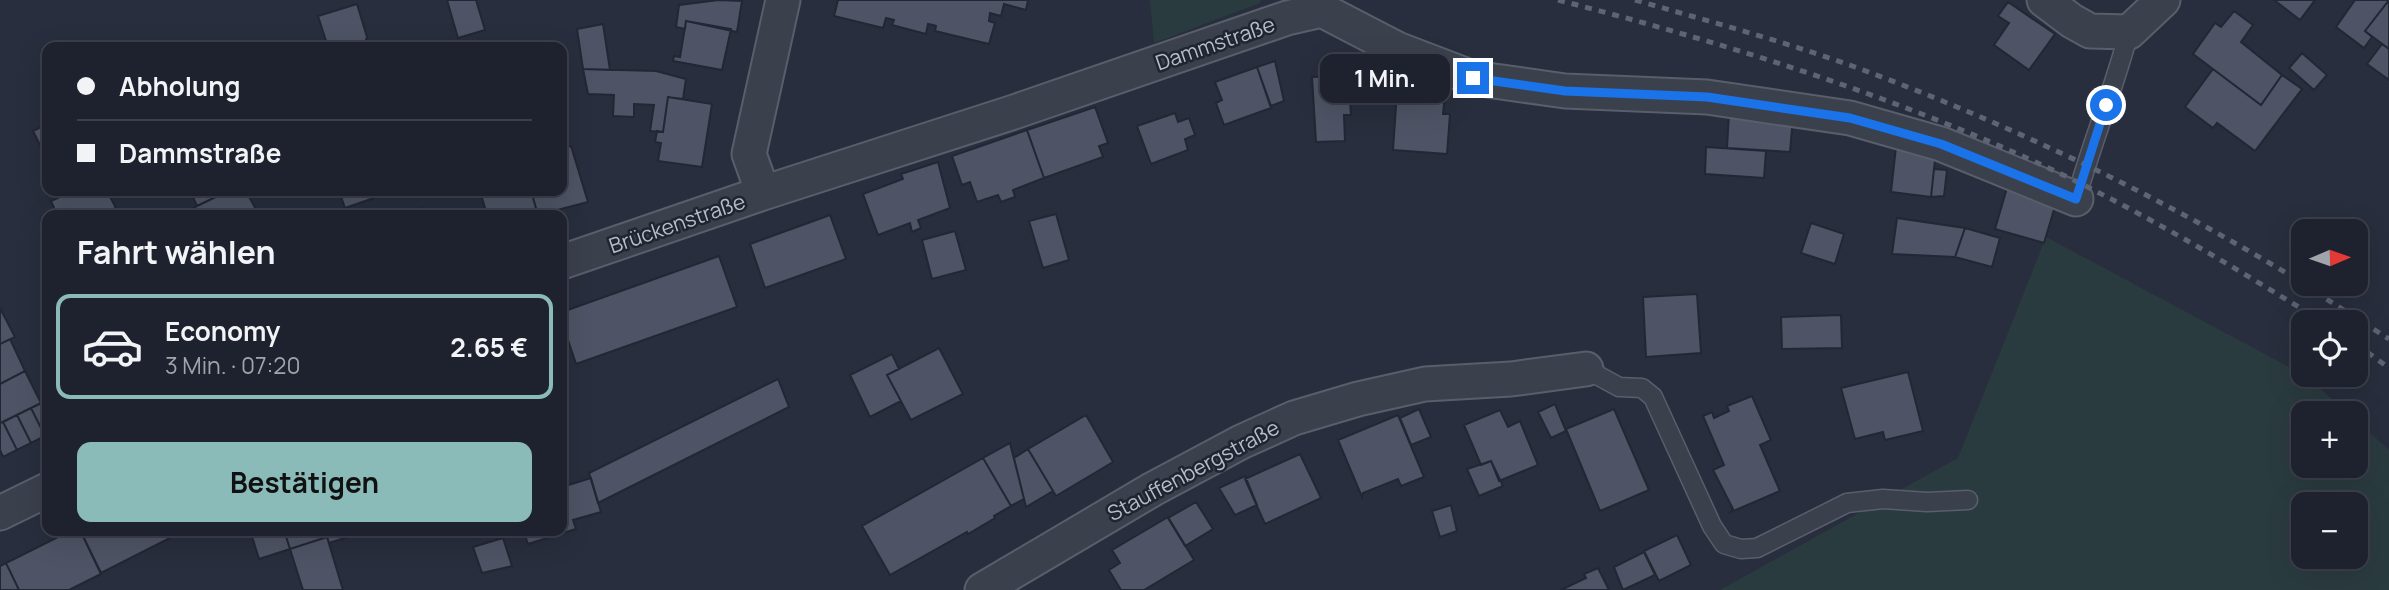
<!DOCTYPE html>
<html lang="de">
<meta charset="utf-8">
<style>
body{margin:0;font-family:Manrope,sans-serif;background:#2b2f3a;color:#f1f3f6;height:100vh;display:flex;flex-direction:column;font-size:26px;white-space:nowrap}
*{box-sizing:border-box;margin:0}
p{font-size:23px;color:#a1a4aa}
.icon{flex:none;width:38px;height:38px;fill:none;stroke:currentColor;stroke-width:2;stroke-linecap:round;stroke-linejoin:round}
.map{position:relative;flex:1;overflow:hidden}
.side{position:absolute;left:42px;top:210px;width:525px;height:326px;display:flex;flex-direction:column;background:#1e222e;border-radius:14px;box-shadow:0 7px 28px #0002,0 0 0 2px #3c3f4a}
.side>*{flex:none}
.guide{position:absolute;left:42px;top:42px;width:525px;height:154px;border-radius:14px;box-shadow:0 7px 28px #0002,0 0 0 2px #3c3f4a;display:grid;align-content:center;height:154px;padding:0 35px;background:#1e222e}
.needle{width:46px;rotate:88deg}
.tools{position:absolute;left:2291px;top:219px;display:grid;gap:14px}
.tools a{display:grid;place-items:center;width:77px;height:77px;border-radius:14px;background:#1e222e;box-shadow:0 7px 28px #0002,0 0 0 2px #3c3f4a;font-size:35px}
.end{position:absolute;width:32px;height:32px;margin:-16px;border:9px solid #1a73e8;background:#fff;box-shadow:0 0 0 4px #fff}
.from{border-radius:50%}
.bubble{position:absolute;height:49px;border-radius:14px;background:#1e222e;box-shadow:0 7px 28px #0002,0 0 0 2px #3c3f4a;font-size:23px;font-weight:700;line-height:49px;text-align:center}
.guide b{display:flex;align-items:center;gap:24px;height:66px;font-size:26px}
.guide b+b{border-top:2px solid #3c3f4a}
.guide i{width:18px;height:18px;background:#f1f3f6}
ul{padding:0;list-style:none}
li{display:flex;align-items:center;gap:21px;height:105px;margin:0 14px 10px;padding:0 21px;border:4px solid #3c3f4a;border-radius:14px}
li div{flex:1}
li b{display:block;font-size:26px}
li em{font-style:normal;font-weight:700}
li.on{border-color:#8bbbb9}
li>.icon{width:63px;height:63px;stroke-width:1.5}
h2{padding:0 35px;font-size:32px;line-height:84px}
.primary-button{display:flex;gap:14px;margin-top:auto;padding:14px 35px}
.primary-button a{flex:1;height:80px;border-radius:14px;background:#8bbbb9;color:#111;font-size:28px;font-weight:700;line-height:80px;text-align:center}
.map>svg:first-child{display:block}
.green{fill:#2a3b3f;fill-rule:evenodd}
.building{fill:#4e5465;stroke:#222734;stroke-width:2}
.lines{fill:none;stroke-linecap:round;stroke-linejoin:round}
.service-casing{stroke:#595e6b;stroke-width:21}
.minor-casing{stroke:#595e6b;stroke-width:37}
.service{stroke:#3b404d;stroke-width:18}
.minor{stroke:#3b404d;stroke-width:33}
.rail{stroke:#5e6474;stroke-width:5;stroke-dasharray:7 7;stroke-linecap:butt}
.route{stroke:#1a73e8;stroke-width:9}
.labels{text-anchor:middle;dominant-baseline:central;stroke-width:5;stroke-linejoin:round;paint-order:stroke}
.street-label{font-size:21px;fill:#b8bcc8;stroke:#202532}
</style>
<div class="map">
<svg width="2389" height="590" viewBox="0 0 2389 590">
<rect width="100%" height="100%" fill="#282e3d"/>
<path class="green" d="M1150,0H1261L1260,3L1154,43Z
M2046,237L2306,376L2347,413H2303V466H2356V420L2389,450V590H1720L1958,458ZM2303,504H2356V556H2303Z"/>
<path class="building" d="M447,0H476L485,30L458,38Z
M719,0L742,1L737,32L686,21L685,29L676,27L679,5Z
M838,0H1028L1026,10L1004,4L1001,16L990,13L989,21L995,23L989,44L935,31L936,26L933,25L928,24L926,34L892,25L894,20L886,18L883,28L834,16Z
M2274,0H2315L2300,20Z
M2355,0H2389L2365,31L2372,37L2364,48L2336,27Z
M2389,0V49L2365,31Z
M2008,2L2055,34L2029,70L1994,45L2009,23L1998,16Z
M357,4L367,37L363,47H328L318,16Z
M2234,11L2253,25L2241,42L2282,75L2261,105L2193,54L2215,23L2221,27Z
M686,21L731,29L722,70L673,61L674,56L680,57Z
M603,24L610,70L583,69L577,29Z
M2382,44L2389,49V80L2367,64Z
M2302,53L2327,75L2314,90L2289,68Z
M1275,61L1284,101L1271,106L1257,67Z
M1257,67L1271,108L1224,125L1216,103L1222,100L1215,82Z
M583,69L656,71L686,79L683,99L668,97L663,132L650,131L654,105L634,104V117L613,116L614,95L588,94Z
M2213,69L2261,105L2282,75L2302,89L2255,151L2217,123L2213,128L2185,107Z
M1342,76L1344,101H1350L1351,115H1344L1345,141L1316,142L1312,77Z
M1397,91L1445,94L1443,114H1450L1447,154L1393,150Z
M668,97L712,104L702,167L658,161L661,143L655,142L657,131L663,132Z
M1095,107L1108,143L1099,146L1103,157L1044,178L1027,130Z
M1175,113L1178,122L1189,118L1195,135L1185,139L1188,150L1151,164L1137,126Z
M1729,113L1793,117L1790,152L1727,148Z
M47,124V159L33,131Z
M1027,130L1044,178L1013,190L1015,197L1001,202L998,195L977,202L970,182L962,185L952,156Z
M571,146L588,202L538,215L531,191H562V148Z
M1706,147L1766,151L1764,178L1705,174Z
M1896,147L1936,151L1931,197L1891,192Z
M938,162L950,208L918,220L921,228L912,232L910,223L878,235L863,194L903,179L901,174Z
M1934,169L1947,170L1944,196L1931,197Z
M2007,188L2056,203L2044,243L1995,229Z
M54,191H72L58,198Z
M72,191H107L116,208L102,215H57L51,201Z
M190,191H228L197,206Z
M228,191H246L259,215H197L193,208Z
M339,191H372L374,198L345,208Z
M480,191H531L538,215H487Z
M424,208L426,215L441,210L442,215H403Z
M1056,214L1069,260L1043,268L1029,221Z
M830,215L846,259L765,288L750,244Z
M1897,218L1965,228L1955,257L1892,254Z
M1811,223L1844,234L1835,264L1801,253Z
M1965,228L2000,238L1992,267L1955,257Z
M955,231L966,270L932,279L922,240Z
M719,256L737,307L576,364L562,322V312Z
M1697,294L1701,353L1646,357L1643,297Z
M0,308L15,337L0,344Z
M1841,315L1842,348L1782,349L1781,317Z
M10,339L25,371L0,384V344Z
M939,348L963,394L911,420L887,375Z
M892,354L899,369L887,375L901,401L870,417L850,375Z
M25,371L41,403L0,423V384Z
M1908,372L1923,431L1885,440L1883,432L1855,439L1841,388Z
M778,379L789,407L598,503L589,473Z
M1752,396L1771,440L1760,445L1780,491L1731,512L1733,509L1713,470L1724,465L1703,416L1712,412L1714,418L1729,411L1727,406Z
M46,401L47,435L45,436L31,408Z
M1555,404L1566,431L1551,438L1538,412Z
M31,408L45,436L31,443L17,415Z
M1419,409L1431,437L1411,445L1400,418Z
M1614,409L1649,490L1600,511L1566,429Z
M1500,410L1508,427L1520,421L1538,465L1499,481L1491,461L1481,465L1464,425Z
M17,415L31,443L17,450L3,422Z
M1086,415L1113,462L1056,496L1028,449Z
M1398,415L1424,477L1401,486L1398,479L1363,493L1362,497L1338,440Z
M3,422L17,450L3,457L0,450V423Z
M1010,443L1024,499L1011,506L983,458Z
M1028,449L1053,491L1026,507L1014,458Z
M1300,454L1321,498L1265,524L1245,479Z
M983,458L1011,506L994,516L995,518L968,534L967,532L890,575L862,526Z
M1491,461L1503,486L1479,496L1467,469Z
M1245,476L1257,505L1235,515L1219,488Z
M591,478L601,512L573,520L576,529L528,544L523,530H562V487Z
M1196,502L1213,529L1185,546L1168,518Z
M1451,505L1457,531L1440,537L1432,511Z
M1168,517L1194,560L1144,590H1121L1109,570L1120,563L1112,550Z
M72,530H80L101,574L69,590H19L6,563Z
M80,530H166L170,538L101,573Z
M250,530H284L290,549L259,559Z
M284,530H325L327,537L290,549Z
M325,530H357L358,534L329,543Z
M1677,535L1691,565L1659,581L1644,551Z
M327,537L343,590H303L290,549Z
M503,538L512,566L482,573L473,547Z
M1644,552L1655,575L1623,590L1614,567Z
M6,563L19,590H0V566Z
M1598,568L1609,590H1561L1586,578L1584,574Z"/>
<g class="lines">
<g class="service-casing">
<path id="service" d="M2076,199C2092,143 2114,88 2129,32
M1586,369L1619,387L1642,388L1653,397L1712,526L1724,544L1741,549L1757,548L1847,503L1883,499L1927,502L1968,500"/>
</g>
<g class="minor-casing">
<path id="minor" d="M2044,0L2072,21L2090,31L2129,32L2163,0
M763,193L1014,112L1287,18L1322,10L1397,49L1473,78L1565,91L1707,97L1850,118L1941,144L2076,199
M562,262L763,193L749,154L783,0
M0,513L47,490
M982,590L1153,489L1241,442L1294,418L1358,399L1425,384L1511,379L1586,369"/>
</g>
<use href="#service" class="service"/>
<use href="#minor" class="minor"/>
<path class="rail" d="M1558,0C1729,44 1899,97 2059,173C2151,217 2237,269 2323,322
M1635,0C1705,20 1775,39 1844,63C2004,121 2158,195 2303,283
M2303,284L2389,339
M2356,344L2389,368"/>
</g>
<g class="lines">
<path class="route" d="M1473,78L1565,91L1707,97L1850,118L1941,144L2076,199L2106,105"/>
</g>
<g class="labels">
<g class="street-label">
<text transform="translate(1215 43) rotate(-19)">Dammstraße</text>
<text transform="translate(677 223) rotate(-19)">Brückenstraße</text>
<text transform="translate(1193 470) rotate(-28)">Stauffenbergstraße</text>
</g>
</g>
</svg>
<div class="tools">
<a><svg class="needle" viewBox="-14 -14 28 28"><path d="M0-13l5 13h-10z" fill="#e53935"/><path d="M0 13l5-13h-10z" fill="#a1a4aa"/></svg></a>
<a><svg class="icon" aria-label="locate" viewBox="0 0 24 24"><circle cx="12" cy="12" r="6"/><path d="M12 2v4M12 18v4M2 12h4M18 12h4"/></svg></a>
<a>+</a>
<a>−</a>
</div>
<i class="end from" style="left:2106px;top:105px"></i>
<i class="end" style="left:1473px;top:78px"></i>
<div class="bubble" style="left:1320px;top:54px;width:130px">1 Min.</div>
<div class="guide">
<b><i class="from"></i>Abholung</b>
<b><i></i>Dammstraße</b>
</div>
<section class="side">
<h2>Fahrt wählen</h2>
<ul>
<li class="on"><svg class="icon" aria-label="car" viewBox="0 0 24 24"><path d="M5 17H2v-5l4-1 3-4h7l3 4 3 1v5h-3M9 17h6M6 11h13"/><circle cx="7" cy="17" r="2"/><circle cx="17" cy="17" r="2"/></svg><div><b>Economy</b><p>3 Min. · 07:20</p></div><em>2.65 €</em></li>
</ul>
<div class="primary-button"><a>Bestätigen</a></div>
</section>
</div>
